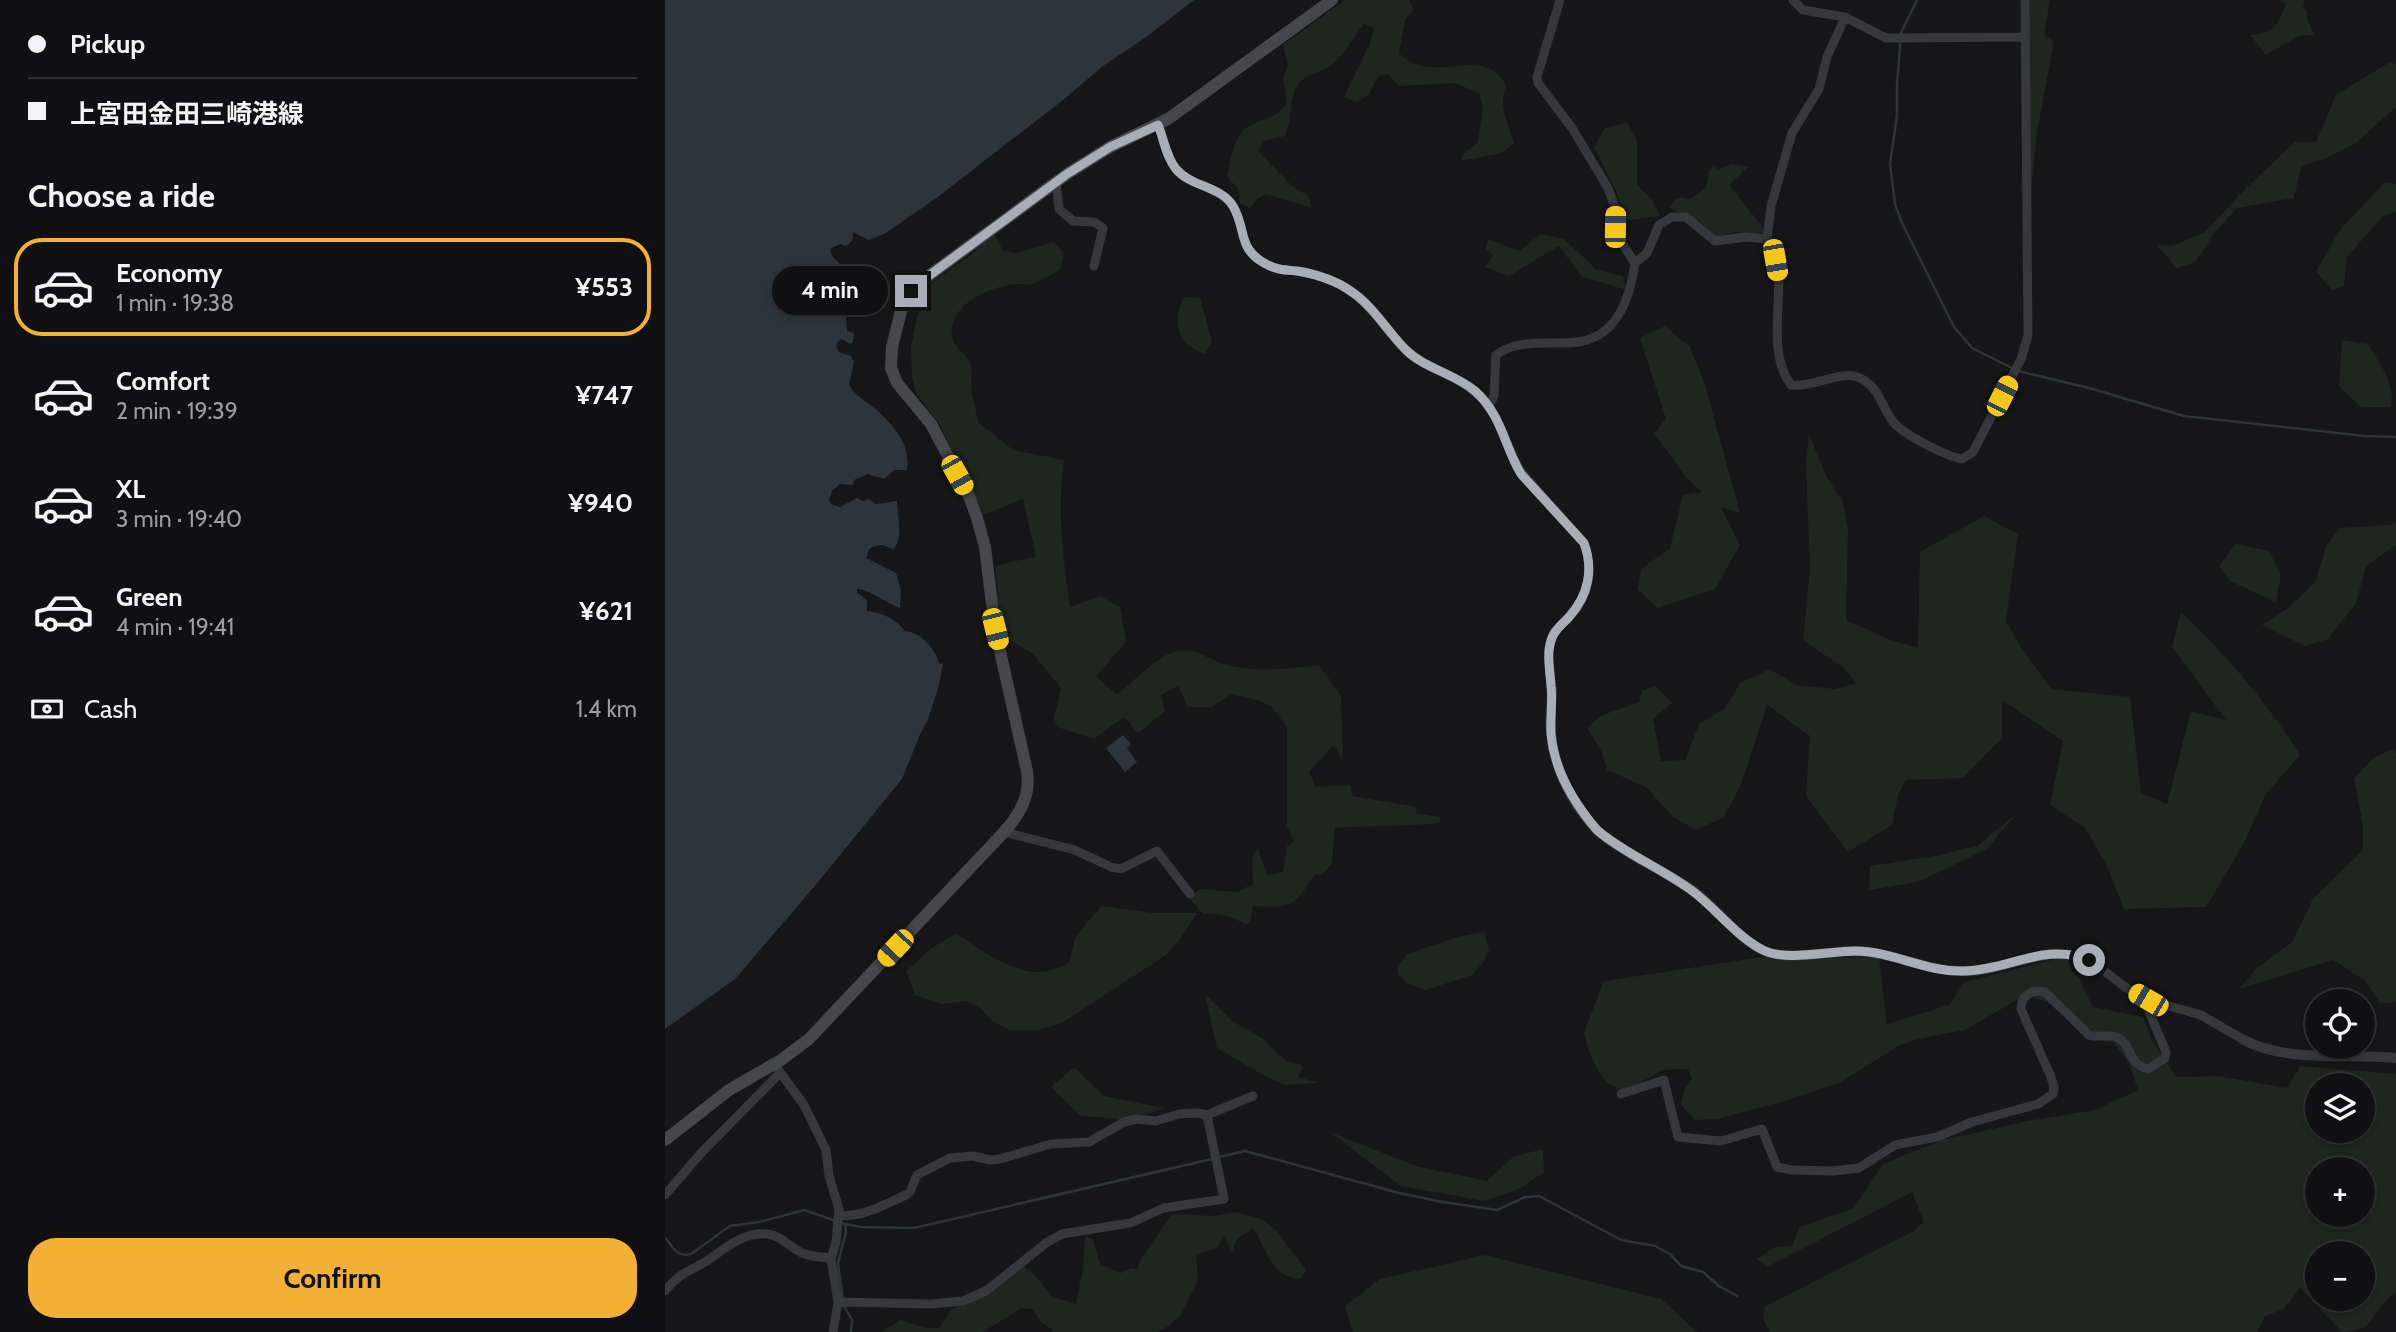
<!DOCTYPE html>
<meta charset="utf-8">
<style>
body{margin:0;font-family:Cabin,"Noto Sans JP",sans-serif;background:#1e1e20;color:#f1f3f6;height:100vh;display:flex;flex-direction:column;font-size:26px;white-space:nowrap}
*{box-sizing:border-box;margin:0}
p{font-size:23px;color:#9c9d9f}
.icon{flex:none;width:38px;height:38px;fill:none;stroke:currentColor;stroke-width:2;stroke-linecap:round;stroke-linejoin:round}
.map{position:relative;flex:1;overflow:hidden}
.panel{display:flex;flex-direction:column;background:#101012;width:665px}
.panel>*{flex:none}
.hud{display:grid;align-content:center;height:154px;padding:0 28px;background:#101012}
.fabs{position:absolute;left:1640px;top:989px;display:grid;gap:14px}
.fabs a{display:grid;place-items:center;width:70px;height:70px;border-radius:50%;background:#101012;box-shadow:0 4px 10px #0003,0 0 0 2px #303032;font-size:35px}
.end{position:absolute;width:32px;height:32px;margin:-16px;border:9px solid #a8adb8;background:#111;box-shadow:0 0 0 4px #111}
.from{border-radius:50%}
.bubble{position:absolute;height:49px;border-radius:24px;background:#101012;box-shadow:0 4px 10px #0003,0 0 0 2px #303032;font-size:23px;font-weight:700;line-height:49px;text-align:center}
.car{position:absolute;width:21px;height:42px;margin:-21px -10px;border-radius:9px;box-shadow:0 0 5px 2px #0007;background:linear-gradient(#f5c518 24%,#345 0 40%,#f5c518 0 76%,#345 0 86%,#f5c518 0)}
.hud b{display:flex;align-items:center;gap:24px;height:66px;font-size:26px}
.hud b+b{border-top:2px solid #303032}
.hud i{width:18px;height:18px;background:#f1f3f6}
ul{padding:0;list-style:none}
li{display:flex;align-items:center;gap:21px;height:98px;margin:0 14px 10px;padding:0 14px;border:4px solid transparent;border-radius:28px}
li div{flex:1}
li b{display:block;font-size:26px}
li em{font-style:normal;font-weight:700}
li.on{border-color:#f2b134}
li>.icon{width:63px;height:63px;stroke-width:1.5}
h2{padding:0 28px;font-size:32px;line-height:84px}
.pay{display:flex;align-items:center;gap:18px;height:77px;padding:0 28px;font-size:26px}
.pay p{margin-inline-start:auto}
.primary-button{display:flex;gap:14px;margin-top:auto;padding:14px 28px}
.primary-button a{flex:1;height:80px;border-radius:28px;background:#f2b134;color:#111;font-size:28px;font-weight:700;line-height:80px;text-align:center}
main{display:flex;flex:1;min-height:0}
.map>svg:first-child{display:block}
.green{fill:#1e261f;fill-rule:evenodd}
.water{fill:#2c353c}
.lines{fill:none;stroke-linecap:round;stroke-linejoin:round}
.stream{stroke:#2c353c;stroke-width:2.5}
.minor{stroke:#37383d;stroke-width:9}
.tertiary{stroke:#37383d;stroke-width:10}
.secondary{stroke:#45474d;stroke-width:12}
.route{stroke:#a8adb8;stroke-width:9}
</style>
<main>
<section class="panel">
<div class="hud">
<b><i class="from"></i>Pickup</b>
<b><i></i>上宮田金田三崎港線</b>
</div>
<h2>Choose a ride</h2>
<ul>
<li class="on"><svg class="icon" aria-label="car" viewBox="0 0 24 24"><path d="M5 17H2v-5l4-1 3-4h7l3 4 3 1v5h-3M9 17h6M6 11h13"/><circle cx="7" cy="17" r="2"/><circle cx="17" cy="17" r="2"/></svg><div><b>Economy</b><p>1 min · 19:38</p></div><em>¥553</em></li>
<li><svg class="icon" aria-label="car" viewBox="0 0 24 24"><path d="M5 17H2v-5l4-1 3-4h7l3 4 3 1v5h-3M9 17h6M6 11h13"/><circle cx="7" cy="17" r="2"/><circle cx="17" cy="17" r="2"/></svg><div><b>Comfort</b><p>2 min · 19:39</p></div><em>¥747</em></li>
<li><svg class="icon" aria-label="car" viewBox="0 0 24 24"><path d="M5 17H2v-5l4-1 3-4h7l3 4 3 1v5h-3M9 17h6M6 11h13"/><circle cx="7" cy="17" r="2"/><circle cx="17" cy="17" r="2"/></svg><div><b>XL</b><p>3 min · 19:40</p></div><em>¥940</em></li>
<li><svg class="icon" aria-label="car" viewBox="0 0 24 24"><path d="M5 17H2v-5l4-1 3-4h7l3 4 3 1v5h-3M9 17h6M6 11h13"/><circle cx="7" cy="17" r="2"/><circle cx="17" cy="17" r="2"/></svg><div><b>Green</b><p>4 min · 19:41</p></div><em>¥621</em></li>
</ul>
<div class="pay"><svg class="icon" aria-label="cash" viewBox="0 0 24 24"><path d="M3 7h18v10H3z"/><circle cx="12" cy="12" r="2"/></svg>Cash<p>1.4 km</p></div>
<div class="primary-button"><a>Confirm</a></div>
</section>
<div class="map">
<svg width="1731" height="1332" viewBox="0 0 1731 1332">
<rect width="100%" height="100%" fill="#161618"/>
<path class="green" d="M680,0H744L749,9L740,20L734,53C766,87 813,45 838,80C843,88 838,92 838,100C837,113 845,130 849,143L837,153L795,161L799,153L813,142L818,107L814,93L790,83L735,86L722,74L714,76L703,95L692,102L679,97L705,43L709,29L699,24C689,37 680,53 668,64C658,72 643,73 634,83C623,97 628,120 620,136L599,141L593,151L627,186L643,196L647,208L601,194L593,198L585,208L575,204L573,189L562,176C565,162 567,144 576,133C588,118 609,123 622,103L618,77L623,65L618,45Z
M1364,0H1385L1379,35L1389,41L1372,132L1366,191Z
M1615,0H1640L1638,7L1642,12V19L1649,35L1634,36L1601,55L1585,35C1610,34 1611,26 1621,5Z
M1725,62L1731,64V107L1691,143L1661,158L1636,167L1629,198L1572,208L1551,231L1530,262L1512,268L1492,245L1507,246L1540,232L1581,188L1630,142H1651L1671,95Z
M962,123L972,139V185L987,199L995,216L959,221L952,193L929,147L940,128Z
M1067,164L1083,167L1064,185L1100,230L1099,233L1070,232L1051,237L1034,221L1004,208L1010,200L1016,197L1025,199L1041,188L1044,170L1050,166L1053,170Z
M1720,182L1731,184V212L1719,215L1682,257L1679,286L1667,290L1651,272L1674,231Z
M324,233L330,235L338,251L351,253L389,242L399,253L395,270C385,275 376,281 366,284C357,287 364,284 355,284C327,285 282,304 287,337C289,348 301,353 305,363C308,370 306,377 306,385C307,397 311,409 313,422L348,450L399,460C392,511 398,556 405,607L435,596L455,607L461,642L431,676L452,695C469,681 487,661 508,652C527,645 541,658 558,664C589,673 623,669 654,665L676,696L678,761L669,745L644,772L651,787L683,785L686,787L687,796L752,807L750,813L774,817L776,819L774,823C739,827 705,825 670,828L667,863L657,875L650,874C629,907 628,908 588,906L585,923L580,924C565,916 554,913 538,914L524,897L535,889L572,892L588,884L587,858L592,849L594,851L601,873L604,875L618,872L622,846L629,842L622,826V727L607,707L592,700L566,694L547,707H523L513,686L496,695L500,711L473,733L459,717L429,739L392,727L389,718L396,688L368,654L336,634L330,566L371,556L358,499L319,515L275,425L251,393L247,377L246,347L251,321L263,285L309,253Z
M876,234L899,239L932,270L958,276L961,290L916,276L894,246L844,276L820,267L828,255L820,248L824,239L854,251Z
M519,297L535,298L547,342L539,354C533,351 523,347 519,341C509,328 512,309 519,297Z
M1000,326L1025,347L1040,385L1075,513L1056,507L1075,545L1050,589L993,608L973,590L976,569L1005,548L1018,495L1037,492L1020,476L989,433L1001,419L975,338Z
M1677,340L1702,344C1715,362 1731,385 1726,407H1696L1674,386Z
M1144,434L1161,476L1178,502L1183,531L1181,620L1225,640L1253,648L1255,552L1319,516L1353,534L1341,621L1356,647L1386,689L1465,697L1476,793L1502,804L1526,711L1561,720L1507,647L1516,612C1561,655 1602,702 1635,755L1601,794L1579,843L1541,907L1459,909L1440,862L1420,828L1385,805L1398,741L1337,700V738L1298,778L1241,780L1233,795L1227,825L1183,852L1141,796L1145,736L1102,705L1076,785L1059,817L1031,830L1008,817L981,787L942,770L937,752L922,728L935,716L974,702L977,691L990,685L1007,703L988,719L996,761L1020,760L1034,724L1060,708L1075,683L1105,669L1131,685L1170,689L1191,683L1180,669L1138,640L1145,569L1141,463Z
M1731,522V545L1701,566L1691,603L1663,639L1640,646L1597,625L1622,609L1651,581L1661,546L1675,528L1725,525Z
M1571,544L1604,551L1616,575L1611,602L1565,581L1554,566Z
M1728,749L1731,754V1002L1716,1004L1699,980L1668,960L1574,989L1592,968L1627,942L1648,899L1698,850V826L1689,779L1709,757Z
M1351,814L1322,849L1253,882L1204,890L1205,866L1270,856L1312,846Z
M436,906L488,913H532L515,939L501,955L397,1023L374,1030H345L326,1020L314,1007L301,1001L277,1004L250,995L241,971L267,948L290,934C303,939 311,948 322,954C353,970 373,981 404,962L411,936Z
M819,932L824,951L819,961L807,975L761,990L743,984L733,974V966L742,954L796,936Z
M1403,956L1428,1007L1478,1017L1487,1040L1511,1077L1553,1076L1622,1088L1635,1066L1731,1074V1293C1705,1307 1715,1332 1677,1332L1635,1288L1619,1309L1600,1316L1592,1332H1105L1098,1319L1100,1306L1247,1232L1259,1222L1247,1192L1102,1267L1092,1259L1110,1247L1127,1246L1135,1227L1189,1208L1218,1164L1237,1156L1278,1140L1363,1121L1430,1110L1473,1090L1464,1063L1448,1042L1424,1040L1383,1002L1360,995L1300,1030L1253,1039L1233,1046L1176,1082L1123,1100L1052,1119L1030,1120L1016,1105L1019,1091L1027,1078L1023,1069L997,1070L970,1086L957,1090L942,1083L933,1070L924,1052L919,1032L939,981L1098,957L1214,958L1222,1024L1284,1005L1300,982ZM1652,1085H1698V1130H1652ZM1652,1169H1698V1214H1652ZM1652,1253H1698V1298H1652Z
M540,994L567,1021L597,1038L621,1061L635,1064L638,1068L633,1077L654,1083L619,1085L598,1075L552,1048Z
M409,1067L439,1096L499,1108L482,1114L455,1119L416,1116L386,1087Z
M665,1132L751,1166L822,1181L848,1157L878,1149L879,1172L856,1188L820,1201L736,1186Z
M571,1212L598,1220L612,1231L641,1270L635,1279C605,1277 603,1250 588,1228L572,1239L567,1252L559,1237L552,1248L531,1255L533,1280L516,1315L502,1327L492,1332H387L388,1330L376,1322L367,1309L356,1308L318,1332H216L236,1320L261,1328H274L287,1309L322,1295L359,1266L367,1272L388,1297L411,1304L418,1267L420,1236L428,1239L435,1264L456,1273L466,1268L472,1270L475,1260L507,1214L548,1216Z
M820,1255L996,1299L1032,1332H688L680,1306L715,1279Z"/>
<path class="water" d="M0,0H529L484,35L438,66L398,100L274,196L221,233L204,240L188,232L187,241L181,246L175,244L165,249L167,256L183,272H200C203,285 202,297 198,309L181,316L182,331L189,333L188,342L185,344L177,339L173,341L171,346L174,352L186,356L189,362L184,385C192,398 203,402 214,412C230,427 246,446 242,470H229L219,479L203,474L189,480L188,485L175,484L167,491L164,500L166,504L175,507L192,498L198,501L204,499L211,504L232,501C232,517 239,538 228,550C219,543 213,544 204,549L201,558L231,573L236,590L235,608C223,604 202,588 192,589V593L202,600V611C219,613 229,618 240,631C255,632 270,648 274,663L278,664L273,689L262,722L256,732L237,779L149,887L70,979L0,1029Z
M458,735L466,744L462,748L472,762L460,772L441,748Z"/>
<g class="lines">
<path class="stream" d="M1252,0L1236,33L1232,85V116L1225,164L1230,204L1237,223L1289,327L1307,348L1347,368
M1353,371L1424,388L1519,416L1699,436L1731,437
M554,1157L580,1151L734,1193L778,1202L832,1210L860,1197L874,1196L956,1240L990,1246L1005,1254L1016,1266L1038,1272L1054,1286L1072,1296
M0,1238C8,1246 11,1258 26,1254L65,1226L94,1222L139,1210L180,1224L196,1227L249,1228L547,1159
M178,1300L173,1263L181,1232L180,1224
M179,1306L187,1320L186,1332"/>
<path class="minor" d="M1128,0L1138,10L1180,17L1221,38L1360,37
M1180,17L1162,57L1154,89L1127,133L1106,206L1102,239C1130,271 1095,344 1126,385C1149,388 1177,369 1195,378C1214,387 1216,405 1227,420C1236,434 1281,456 1297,459L1308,452L1356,359L1363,336L1360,0
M493,125C499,139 501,157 511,169C526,187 556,186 568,207C582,230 572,249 601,264C611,270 621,270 632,271C650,274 672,281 687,292C710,308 723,336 745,353C772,374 803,378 824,407C839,428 843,452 857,473L919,543C928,568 925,594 907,614C901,621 893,627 888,634C880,649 885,672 887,688
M391,182L394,209L408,221L429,222L438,228L429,266
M970,263L982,253L994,225L1007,217H1021L1050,241L1081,237L1102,239
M824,406L829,396L831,355C845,344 864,343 882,343C896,343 912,344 925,339C956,328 966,292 970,263L952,236L951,210L943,188L907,128L873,83L872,77L895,0
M339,832L410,850L446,867L456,869L492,851L525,894
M1425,960L1460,987L1483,1000L1536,1015L1579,1040
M109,1064L139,1105L161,1150L164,1176L174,1209L171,1243L166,1258L173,1302L168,1332
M956,1094L999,1080L1013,1137L1056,1141L1097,1129L1112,1167L1126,1170L1168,1171L1194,1168L1230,1145L1272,1137L1307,1122L1373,1104L1388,1094L1389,1087L1386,1077L1356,1009C1356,995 1367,989 1380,992L1424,1035C1433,1038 1444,1034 1452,1037C1467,1044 1462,1064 1483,1069L1500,1058L1501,1052L1483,1009V1000
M0,1195L37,1152L115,1073
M174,1215C198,1218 220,1204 241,1195L245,1192L252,1175L285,1158L308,1156L325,1160L335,1159L386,1144L424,1142L459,1122L472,1119L491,1121L514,1114L532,1113L542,1115L588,1096
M0,1291C16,1271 25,1272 43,1260C62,1247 82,1229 107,1235C117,1237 125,1247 135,1252C144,1257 156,1257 166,1258
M173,1302L266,1304L298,1301L321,1291L381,1243L397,1234L465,1223L499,1208L559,1199L542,1115"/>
<path class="tertiary" d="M887,688C886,707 884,727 888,747C894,778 914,817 940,837C967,857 999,871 1027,890C1051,907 1074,940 1100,951C1123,961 1166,951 1190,951C1226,952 1259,970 1295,971C1342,973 1378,941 1425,960
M1579,1040C1622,1063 1683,1053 1731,1058"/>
<path class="secondary" d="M0,1140L64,1090L116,1060L144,1039L339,832C355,814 366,795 362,771L330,629L320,547L312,518L304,496L266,424L232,383L226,368L227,347L236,311L246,291L254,283L402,174L445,147L503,119L667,0"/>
</g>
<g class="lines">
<path class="route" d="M246,291L254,283L402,174L445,147L493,125C499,139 501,157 511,169C526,187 556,186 568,206C582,230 572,249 601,264C611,270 621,270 632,271C650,274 672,281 687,292C709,307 723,332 741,350C760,369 789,373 810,391C837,415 839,446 856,474L919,543C929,570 923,596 904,617C898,624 890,629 887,638C881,653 885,670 886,686C888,702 885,718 886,734C889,769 909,803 932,830C961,855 999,869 1030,893C1052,910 1075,940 1100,951C1122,961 1165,951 1190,951C1228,951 1262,973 1300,971C1345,970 1379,942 1424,960"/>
</g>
</svg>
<div class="fabs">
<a><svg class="icon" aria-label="locate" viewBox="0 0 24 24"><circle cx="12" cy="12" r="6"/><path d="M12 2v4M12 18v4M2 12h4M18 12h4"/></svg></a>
<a><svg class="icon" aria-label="layers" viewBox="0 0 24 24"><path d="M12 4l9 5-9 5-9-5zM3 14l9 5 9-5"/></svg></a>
<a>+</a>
<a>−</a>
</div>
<i class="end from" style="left:1424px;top:960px"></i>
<i class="end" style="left:246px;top:291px"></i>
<div class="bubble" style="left:107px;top:266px;width:116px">4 min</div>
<i class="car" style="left:950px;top:227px;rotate:1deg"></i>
<i class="car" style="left:1110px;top:260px;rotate:170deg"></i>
<i class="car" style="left:1337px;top:396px;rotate:27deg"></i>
<i class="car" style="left:292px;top:475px;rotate:151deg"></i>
<i class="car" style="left:330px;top:629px;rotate:166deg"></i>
<i class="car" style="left:230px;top:948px;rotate:223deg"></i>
<i class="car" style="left:1483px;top:1000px;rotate:300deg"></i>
</div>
</main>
